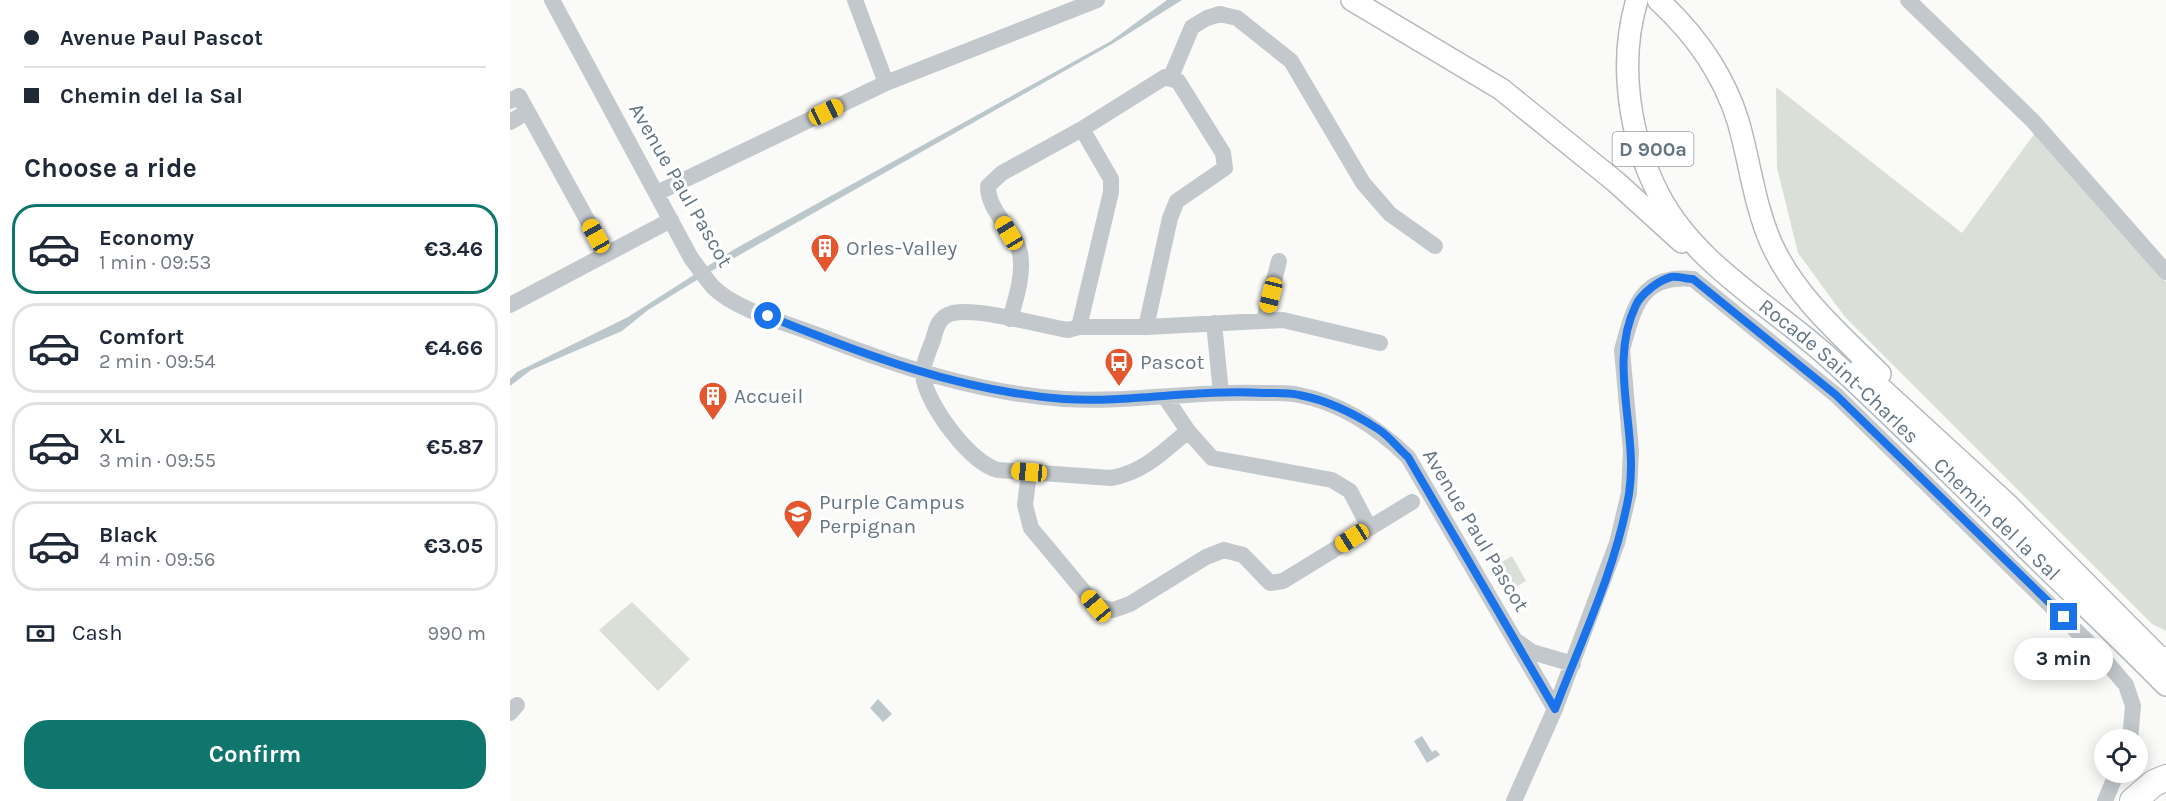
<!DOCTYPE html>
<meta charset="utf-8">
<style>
body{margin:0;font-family:Karla,sans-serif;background:#f2f2f3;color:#1f2937;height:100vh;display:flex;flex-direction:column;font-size:22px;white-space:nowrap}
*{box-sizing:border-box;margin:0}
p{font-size:20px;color:#747a83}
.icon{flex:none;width:33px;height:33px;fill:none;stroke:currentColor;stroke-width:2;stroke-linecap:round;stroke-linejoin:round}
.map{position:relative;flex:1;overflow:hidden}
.details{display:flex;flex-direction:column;background:#fff;width:510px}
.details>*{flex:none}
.top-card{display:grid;align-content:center;height:132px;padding:0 24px;background:#fff}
.tools{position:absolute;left:1584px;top:729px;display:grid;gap:12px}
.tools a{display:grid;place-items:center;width:54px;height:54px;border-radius:50%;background:#fff;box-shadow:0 3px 15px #0003;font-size:30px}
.end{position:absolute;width:27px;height:27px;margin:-14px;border:8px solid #1a73e8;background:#fff;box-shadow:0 0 0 3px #fff}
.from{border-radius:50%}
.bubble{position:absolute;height:42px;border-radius:21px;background:#fff;box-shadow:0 3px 15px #0003;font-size:20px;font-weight:700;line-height:42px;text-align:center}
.car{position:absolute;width:18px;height:36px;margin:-18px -9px;border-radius:8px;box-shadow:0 0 4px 2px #0007;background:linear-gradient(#f5c518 24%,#345 0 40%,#f5c518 0 76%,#345 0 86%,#f5c518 0)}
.top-card b{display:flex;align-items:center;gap:21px;height:57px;font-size:22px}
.top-card b+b{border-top:2px solid #e0e1e3}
.top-card i{width:15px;height:15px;background:#1f2937}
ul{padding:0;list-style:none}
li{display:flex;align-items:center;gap:18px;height:90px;margin:0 12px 9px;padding:0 12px;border:3px solid #e0e1e3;border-radius:24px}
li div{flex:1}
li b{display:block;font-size:22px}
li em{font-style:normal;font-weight:700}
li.on{border-color:#0f766e}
li>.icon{width:54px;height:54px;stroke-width:1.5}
h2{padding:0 24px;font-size:27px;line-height:72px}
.pay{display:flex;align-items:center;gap:15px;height:66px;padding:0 24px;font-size:22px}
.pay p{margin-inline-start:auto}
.button{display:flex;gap:12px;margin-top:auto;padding:12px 24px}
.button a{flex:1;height:69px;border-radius:24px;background:#0f766e;color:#fff;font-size:24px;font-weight:700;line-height:69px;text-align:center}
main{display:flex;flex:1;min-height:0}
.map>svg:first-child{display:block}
.green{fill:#dadfd7}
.water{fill:#bbc7cb}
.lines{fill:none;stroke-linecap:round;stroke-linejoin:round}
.major-casing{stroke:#b5babe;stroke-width:24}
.highway-casing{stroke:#b4b9bd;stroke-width:28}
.minor{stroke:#c3c8cc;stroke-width:16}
.major{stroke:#fff;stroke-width:21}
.highway{stroke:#fff;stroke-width:26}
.route{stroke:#1a73e8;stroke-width:8}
.labels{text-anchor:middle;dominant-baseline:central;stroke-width:6;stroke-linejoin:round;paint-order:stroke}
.shield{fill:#fff;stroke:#939fa8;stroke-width:1.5}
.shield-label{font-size:20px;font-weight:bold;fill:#657683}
.street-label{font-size:21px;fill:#657683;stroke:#fff}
.poi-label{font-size:21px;fill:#657683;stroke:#fff;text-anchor:start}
</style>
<main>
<section class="details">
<div class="top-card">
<b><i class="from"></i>Avenue Paul Pascot</b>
<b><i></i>Chemin del la Sal</b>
</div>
<h2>Choose a ride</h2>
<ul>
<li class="on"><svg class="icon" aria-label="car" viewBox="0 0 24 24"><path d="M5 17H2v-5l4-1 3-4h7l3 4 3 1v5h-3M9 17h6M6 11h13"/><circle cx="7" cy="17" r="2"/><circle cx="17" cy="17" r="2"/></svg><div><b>Economy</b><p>1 min · 09:53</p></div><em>€3.46</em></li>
<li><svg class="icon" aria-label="car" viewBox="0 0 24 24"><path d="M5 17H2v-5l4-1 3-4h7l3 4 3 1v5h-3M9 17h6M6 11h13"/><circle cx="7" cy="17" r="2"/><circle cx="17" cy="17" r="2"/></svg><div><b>Comfort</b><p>2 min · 09:54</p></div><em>€4.66</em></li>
<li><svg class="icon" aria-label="car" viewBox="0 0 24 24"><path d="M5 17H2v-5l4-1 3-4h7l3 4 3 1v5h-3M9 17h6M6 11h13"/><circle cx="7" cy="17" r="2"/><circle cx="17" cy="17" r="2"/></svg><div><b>XL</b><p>3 min · 09:55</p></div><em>€5.87</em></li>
<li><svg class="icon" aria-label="car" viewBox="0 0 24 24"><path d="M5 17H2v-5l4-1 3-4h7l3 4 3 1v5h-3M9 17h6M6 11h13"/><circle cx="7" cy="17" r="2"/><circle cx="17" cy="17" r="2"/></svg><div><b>Black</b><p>4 min · 09:56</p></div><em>€3.05</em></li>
</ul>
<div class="pay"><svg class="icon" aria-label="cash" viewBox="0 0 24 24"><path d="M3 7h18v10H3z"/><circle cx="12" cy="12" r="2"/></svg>Cash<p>990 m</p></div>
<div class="button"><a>Confirm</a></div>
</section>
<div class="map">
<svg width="1656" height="801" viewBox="0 0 1656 801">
<rect width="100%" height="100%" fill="#fafaf8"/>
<path class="green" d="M1266,87L1452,233L1525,133L1656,282V631L1642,624L1335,317L1288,253L1267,168Z
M1002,556L1016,581L999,591L985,566Z
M122,602L180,659L148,691L89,630Z"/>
<path class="water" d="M657,0H672L602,44L203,270L138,310L112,331L21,370L0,386V379L7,372L118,317L223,250L601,41Z
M368,699L382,714L373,722L360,708Z
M912,736L922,752L926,750L930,755L917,763L904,741Z"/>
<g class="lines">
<g class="major-casing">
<g id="major">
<path d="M842,0L991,89L1106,182L1172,242"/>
<path id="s1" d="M1127,0C1108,63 1119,137 1149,195C1185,264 1260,305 1316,355C1379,412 1439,473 1500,532C1552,584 1605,633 1656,685"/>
<path d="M1148,0C1185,34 1213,73 1228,121C1240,162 1244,205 1262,245C1286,297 1330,334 1370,374"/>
<path d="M1350,369L1496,503L1656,664"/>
</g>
</g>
<g class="highway-casing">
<path id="highway" d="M1650,659L1656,662
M1623,801L1644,783L1656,778"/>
</g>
<path class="minor" d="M42,0L181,258C188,267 195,278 203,287C227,311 278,323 310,336C389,367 469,393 554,399C621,403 687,390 753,393C765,393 778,392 789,395C832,403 867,427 898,457L1045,709
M345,0L376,83
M1398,0L1523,121L1656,272
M660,79L682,27L697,18L710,14L727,18L781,61L853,183L880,214L925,246
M0,101L9,96L96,254
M0,122L17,112
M147,193L376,83L587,0
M0,305L161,220
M500,319C506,298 514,275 510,253C505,229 478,213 478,186L492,173L572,129L655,77L668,81L713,153L715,168L667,201L660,218L636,327
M754,320L769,261
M704,323L711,393
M569,327L601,192V179L572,129
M655,397L678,431C654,451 633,473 601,478L488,470C460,463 417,405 413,376C412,366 419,350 423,340C426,328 429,316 443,313C471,308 528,325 558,330L569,327H636L773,320L870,343
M678,431L702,458L822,480L840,491L859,527
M519,473L515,505L521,528L586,606L603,610L620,604L696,557L714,550L733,555L760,583L773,581L902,502
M1008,642L1022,652L1063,664
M0,713L7,705
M1004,801L1045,709L1107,543L1119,493L1121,451L1112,350C1124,306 1131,274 1183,279L1326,395L1587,651L1616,685L1623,706L1620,740
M1595,801L1607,772"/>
<use href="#major" class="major"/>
<use href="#highway" class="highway"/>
</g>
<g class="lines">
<path class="route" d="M258,316C354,355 450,391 554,399C620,403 687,389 753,393C765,393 778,392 789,395C816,400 845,414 868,429C879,436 888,448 898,457L1045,709C1072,639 1106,568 1119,494C1129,431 1097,364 1126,305C1131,294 1149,280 1161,277C1167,276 1177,279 1183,279L1326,395L1554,617"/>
</g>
<defs>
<g id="building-pin" transform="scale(1.5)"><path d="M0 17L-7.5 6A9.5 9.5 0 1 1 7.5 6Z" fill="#e4572e" stroke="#fff"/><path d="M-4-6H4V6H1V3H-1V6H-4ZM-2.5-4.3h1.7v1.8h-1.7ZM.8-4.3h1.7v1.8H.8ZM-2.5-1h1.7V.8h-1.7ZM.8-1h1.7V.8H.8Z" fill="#fff"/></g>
<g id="bus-pin" transform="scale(1.5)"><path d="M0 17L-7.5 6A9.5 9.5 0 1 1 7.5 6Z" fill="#e4572e" stroke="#fff"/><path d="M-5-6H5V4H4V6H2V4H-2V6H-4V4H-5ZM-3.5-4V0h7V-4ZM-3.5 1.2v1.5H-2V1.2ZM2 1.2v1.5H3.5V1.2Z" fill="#fff"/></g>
<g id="university-pin" transform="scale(1.5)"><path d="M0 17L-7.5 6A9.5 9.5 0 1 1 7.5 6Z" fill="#e4572e" stroke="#fff"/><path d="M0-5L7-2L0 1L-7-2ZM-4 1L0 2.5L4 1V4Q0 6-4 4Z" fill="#fff"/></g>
</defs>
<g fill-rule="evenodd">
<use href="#building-pin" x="315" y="248"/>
<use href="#bus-pin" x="609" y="362"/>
<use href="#building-pin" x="203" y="396"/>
<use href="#university-pin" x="288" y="514"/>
</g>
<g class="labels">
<rect class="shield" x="1102.5" y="132" width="81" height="34" rx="4.5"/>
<g class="shield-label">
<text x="1143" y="149">D 900a</text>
</g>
<g class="street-label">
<text transform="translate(171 185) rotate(60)">Avenue Paul Pascot</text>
<text stroke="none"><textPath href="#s1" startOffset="454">Rocade Saint-Charles</textPath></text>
<text transform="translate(1487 519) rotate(44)">Chemin del la Sal</text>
<text transform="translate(966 530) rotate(59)">Avenue Paul Pascot</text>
</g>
<g class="poi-label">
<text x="336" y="248">Orles-Valley</text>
<text x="630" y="362">Pascot</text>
<text x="224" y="396">Accueil</text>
<text x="309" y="502">Purple Campus<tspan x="309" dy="24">Perpignan</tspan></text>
</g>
</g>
</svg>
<div class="tools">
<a><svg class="icon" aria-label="locate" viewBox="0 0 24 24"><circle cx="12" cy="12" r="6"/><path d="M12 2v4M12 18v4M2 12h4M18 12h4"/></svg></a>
</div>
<i class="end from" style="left:258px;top:316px"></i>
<i class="end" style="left:1554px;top:617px"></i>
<div class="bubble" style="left:1504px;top:638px;width:99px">3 min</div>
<i class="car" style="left:316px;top:112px;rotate:65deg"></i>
<i class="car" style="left:499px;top:233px;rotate:329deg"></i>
<i class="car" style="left:86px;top:236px;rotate:331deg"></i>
<i class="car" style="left:761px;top:295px;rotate:194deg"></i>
<i class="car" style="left:519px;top:472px;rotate:275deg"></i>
<i class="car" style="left:842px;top:538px;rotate:238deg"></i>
<i class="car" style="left:586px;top:606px;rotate:320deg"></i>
</div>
</main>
